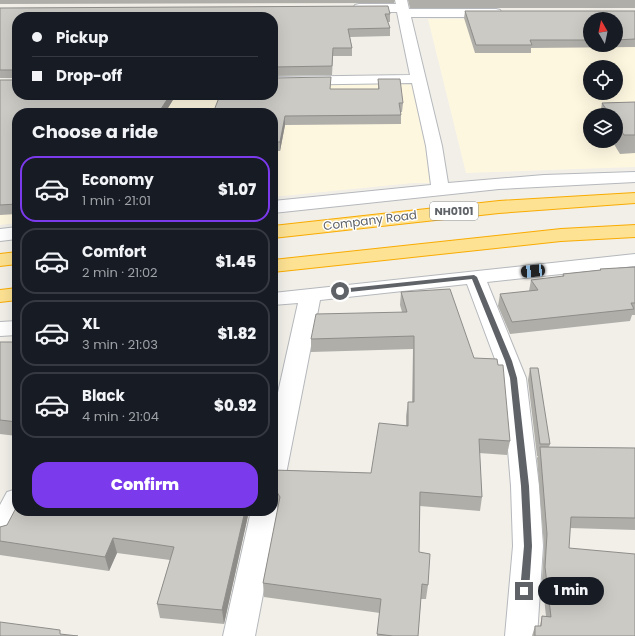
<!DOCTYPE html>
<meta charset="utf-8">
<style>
body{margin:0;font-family:Poppins,sans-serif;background:#242831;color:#f1f3f6;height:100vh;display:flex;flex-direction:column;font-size:15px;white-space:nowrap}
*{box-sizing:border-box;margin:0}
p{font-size:13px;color:#9ea1a6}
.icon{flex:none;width:22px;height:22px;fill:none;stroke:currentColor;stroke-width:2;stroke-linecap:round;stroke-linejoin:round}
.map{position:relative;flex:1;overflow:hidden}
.sheet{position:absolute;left:12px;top:108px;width:266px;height:408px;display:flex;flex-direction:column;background:#171b24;border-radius:16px;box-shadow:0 4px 16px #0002}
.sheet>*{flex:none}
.banner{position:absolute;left:12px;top:12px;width:266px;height:88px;border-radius:16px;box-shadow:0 4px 16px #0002;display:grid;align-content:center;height:88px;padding:0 20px;background:#171b24}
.needle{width:26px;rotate:351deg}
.fabs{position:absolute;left:583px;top:12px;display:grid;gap:8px}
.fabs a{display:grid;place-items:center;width:40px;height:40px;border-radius:50%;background:#171b24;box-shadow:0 4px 16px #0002;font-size:20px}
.end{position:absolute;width:18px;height:18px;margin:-9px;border:5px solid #5f6368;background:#fff;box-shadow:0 0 0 2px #fff}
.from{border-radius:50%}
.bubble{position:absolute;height:28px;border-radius:14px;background:#171b24;box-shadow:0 4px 16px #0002;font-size:13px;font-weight:800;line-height:28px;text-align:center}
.car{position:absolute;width:12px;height:24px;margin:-12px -6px;border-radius:5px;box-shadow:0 0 3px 1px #0007;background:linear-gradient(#222 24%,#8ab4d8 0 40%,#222 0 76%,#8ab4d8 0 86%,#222 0)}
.banner b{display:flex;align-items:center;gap:14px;height:38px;font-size:15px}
.banner b+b{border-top:1px solid #363941}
.banner i{width:10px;height:10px;background:#f1f3f6}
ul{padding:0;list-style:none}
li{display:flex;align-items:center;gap:12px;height:66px;margin:0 8px 6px;padding:0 12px;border:2px solid #363941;border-radius:16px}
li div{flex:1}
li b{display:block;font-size:15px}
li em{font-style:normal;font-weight:800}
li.active{border-color:#7c3aed}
li>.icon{width:36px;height:36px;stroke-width:1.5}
h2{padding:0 20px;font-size:18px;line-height:48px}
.cta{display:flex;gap:8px;margin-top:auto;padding:8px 20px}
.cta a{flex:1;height:46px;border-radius:16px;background:#7c3aed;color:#fff;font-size:16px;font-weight:800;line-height:46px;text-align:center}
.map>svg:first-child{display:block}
.commercial{fill:#fef7e0;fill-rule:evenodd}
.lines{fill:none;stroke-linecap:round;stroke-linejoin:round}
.minor-casing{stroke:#b5b8bc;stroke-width:2}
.highway-casing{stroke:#f9ab00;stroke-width:2}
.minor{fill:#fff;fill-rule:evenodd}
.highway{fill:#fde293;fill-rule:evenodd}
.wall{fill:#afaea9;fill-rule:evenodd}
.shaded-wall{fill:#8f8d8a}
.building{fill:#cccac5;stroke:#8f8d8a}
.route{fill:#5f6368}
.labels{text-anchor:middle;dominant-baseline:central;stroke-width:3;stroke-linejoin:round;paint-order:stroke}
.shield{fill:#fff;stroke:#8f9295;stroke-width:1}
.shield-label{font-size:11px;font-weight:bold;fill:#5f6368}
.street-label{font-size:12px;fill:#5f6368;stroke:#fff}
</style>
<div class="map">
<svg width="635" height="636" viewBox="0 0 635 636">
<rect width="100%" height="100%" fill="#f1efe8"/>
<path class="commercial" d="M635,18V167L466,173L428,19ZM590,19H616V45H590ZM590,67H616V93H590ZM590,115H616V141H590Z
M422,83L438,183H413L273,197V113H17V223L0,225V86L17,95H273V84Z"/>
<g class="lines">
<g class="minor-casing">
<path id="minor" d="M395,0H407L409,9H496L500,10L502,13L500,16L496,17H411L442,146L448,183L544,175L635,172V182L499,189L273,213V201L431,185L426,146L412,83L273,85V77L410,75L397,12H359L355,11L353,8L355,5L359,4H396Z
M17,227V239L0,241V229Z
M635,254V266L487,282L526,378L539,486L543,546L537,636H505L513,546L511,486L502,378L467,284L320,300L286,474L283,481L273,484V415L298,303L273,305V293Z
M17,321V335L0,336V322Z
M17,489V511H25L10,538L0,542V505L7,492Z
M273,503H275L279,511L255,636H223L251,511H273Z"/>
</g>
<g class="highway-casing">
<path id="highway" d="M635,193V203L499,213L273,238V226L499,201Z
M635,225V237L561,241L273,272V260L561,229Z
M17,252V264L0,266V254Z
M17,288V300L0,302V290Z"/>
</g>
<use href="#minor" class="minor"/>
<use href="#highway" class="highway"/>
</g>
<path class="wall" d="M0,0H395L394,3L0,4Z
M408,0H635V8H410Z
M0,8L390,14V22H388L390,28V36L350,37L352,48V56H333L332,75L273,76V17L17,95H176L165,112L17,113V214L0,215V80H16V78H0Z
M465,11H635V47L531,48V53H475L464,18ZM590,19H616V45H590Z
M378,79L403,103L402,112H401V124L285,125L280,151H273V113L331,89H378Z
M635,102V153L620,154L612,141H616V115H600L602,103Z
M635,267V315H632L630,321L510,334L498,306L500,294L529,291L531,280L562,277L563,274L600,271V269Z
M401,292L474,358L510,441L507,455L479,453L482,497L480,511L420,506L419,552L428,585L426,599H421L418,636H377L380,613L264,597L263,583L278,507L275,502H273V470L371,473L406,426V416L408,402H412L413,349L311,352V339L402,312L400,305Z
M0,342H17V436L0,434Z
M530,368L550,444L549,447L635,448V530L570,528L569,548L635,636H532L535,626H540L542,616H546L542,579L544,546L537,458L538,456H537L528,380Z
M17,489V505L14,495Z
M17,511H249L224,624L160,618L157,604L170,560L117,553L109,571L0,555V527L7,525Z"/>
<path class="shaded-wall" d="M170,95H176L165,113L159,112Z
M285,116V125L280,151V142Z
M245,511H249L224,624L222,610Z
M113,538L117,553L109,571L105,557Z"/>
<path class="building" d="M388,6L390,14H385L390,28L348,29L352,48H333L332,66L273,67V17H17V95H170L159,112L203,113H17V204L0,205V80H16V70H0V8Z
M465,11H635V39L616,40V19H590V40H530L532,45H476Z
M331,77L330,89H379L378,79H400L403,103H399L401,115L285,116L280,142H273V113H213L220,95H273V78Z
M635,102V135H624L616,123V115H610L602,103Z
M635,267V303H631L634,309L512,322L500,294L538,290L531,280L564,276L563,274L601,270L600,269Z
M450,289L474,358L497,359L498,365H503L510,441L479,439L482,497L420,492L419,552L430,554L428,585L422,584L418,636H393L377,634L381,599L263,583L280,497L274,487L273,488V470L371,473L379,423L408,426V402H414V336L311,339L316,314L407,312L401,292Z
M0,342H17V422L0,420Z
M530,368H538L550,444H540Z
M540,447L635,448V518L571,517L569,548L635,554V636H535V626H541L542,616L551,617L545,567L547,534Z
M14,489H17V495H14Z
M17,506V511H245L222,610L157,604L174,547L113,538L105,557L0,541V527L7,525Z
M0,622L60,630V634L78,636H0Z"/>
<path class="route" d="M474,275L477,277L512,361L517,378L529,486L532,546L529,591L528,594H521L520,591L524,546L521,486L510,378L505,361L472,279L340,293L337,291L340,289Z"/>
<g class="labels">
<rect class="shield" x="430" y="202" width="48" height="18" rx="3"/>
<g class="shield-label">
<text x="454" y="211">NH0101</text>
</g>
<g class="street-label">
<text transform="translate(370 220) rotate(-7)">Company Road</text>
</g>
</g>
</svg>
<div class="fabs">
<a><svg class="needle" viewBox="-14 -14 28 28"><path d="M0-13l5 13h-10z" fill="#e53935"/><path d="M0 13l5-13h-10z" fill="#9ea1a6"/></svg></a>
<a><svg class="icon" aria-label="locate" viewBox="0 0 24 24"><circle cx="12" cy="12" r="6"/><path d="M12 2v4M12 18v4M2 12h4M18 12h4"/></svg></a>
<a><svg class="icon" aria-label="layers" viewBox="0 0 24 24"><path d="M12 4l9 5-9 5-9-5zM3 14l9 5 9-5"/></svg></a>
</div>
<i class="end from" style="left:340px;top:291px"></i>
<i class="end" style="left:524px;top:591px"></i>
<div class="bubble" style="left:538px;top:577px;width:66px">1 min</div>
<i class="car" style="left:533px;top:271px;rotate:264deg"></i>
<div class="banner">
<b><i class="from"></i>Pickup</b>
<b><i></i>Drop-off</b>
</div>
<section class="sheet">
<h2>Choose a ride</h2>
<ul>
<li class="active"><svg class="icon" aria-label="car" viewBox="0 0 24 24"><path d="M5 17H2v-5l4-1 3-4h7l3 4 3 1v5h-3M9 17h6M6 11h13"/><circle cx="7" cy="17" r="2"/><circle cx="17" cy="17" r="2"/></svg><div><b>Economy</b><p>1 min · 21:01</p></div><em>$1.07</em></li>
<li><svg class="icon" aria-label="car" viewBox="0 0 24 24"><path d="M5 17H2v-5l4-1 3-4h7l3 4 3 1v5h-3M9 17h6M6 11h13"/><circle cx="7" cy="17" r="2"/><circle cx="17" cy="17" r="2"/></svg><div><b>Comfort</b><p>2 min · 21:02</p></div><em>$1.45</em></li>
<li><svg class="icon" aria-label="car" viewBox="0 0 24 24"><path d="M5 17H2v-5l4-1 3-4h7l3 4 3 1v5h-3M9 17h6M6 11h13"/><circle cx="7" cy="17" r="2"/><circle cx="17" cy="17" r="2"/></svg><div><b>XL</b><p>3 min · 21:03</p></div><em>$1.82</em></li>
<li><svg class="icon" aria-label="car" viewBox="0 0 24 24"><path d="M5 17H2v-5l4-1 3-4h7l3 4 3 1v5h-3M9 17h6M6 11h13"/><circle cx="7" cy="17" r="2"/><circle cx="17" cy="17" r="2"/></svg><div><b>Black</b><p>4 min · 21:04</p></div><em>$0.92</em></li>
</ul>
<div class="cta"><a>Confirm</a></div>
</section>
</div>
